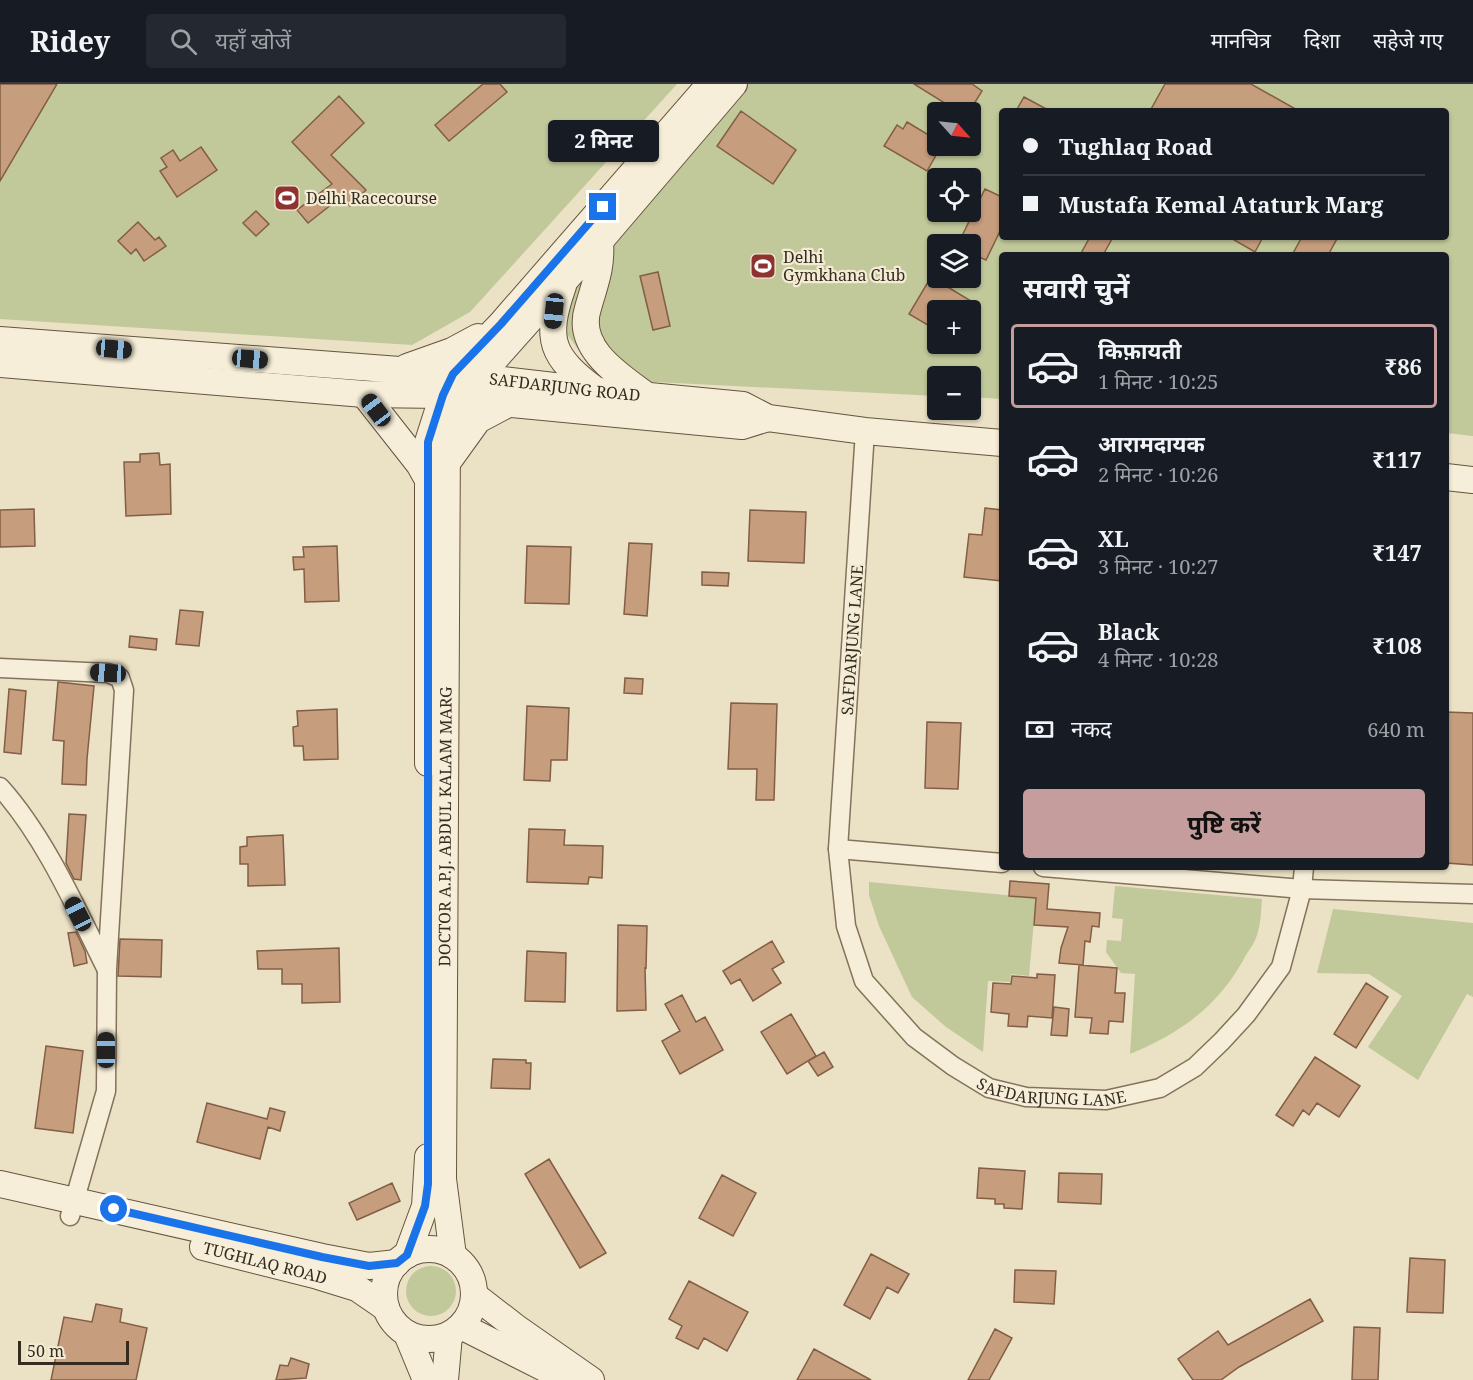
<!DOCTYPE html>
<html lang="hi">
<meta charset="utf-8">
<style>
body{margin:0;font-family:"Noto Serif","Noto Sans Devanagari",serif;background:#242831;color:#f1f3f6;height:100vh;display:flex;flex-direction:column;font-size:22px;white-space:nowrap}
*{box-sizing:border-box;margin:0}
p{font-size:20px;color:#9ea1a6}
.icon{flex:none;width:33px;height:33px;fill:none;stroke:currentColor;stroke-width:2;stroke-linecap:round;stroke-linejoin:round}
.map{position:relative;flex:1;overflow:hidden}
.panel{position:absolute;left:999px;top:168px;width:450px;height:618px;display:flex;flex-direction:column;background:#171b24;border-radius:6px;box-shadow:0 2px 4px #0004}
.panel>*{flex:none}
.guide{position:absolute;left:999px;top:24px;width:450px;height:132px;border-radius:6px;box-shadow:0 2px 4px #0004;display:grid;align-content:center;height:132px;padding:0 24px;background:#171b24}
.needle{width:39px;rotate:117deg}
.controls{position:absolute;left:927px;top:18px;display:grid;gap:12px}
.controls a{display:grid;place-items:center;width:54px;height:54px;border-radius:6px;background:#171b24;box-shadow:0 2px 4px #0004;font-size:30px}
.scale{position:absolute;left:18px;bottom:15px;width:111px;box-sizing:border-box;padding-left:6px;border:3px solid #352b1f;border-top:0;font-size:16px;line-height:21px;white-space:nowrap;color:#352b1f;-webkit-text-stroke:4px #f3ebd4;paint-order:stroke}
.end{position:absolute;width:27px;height:27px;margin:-14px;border:8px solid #1a73e8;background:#fff;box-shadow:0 0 0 3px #fff}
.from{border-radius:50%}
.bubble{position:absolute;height:42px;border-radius:6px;background:#171b24;box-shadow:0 2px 4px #0004;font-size:20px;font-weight:700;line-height:42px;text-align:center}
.car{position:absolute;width:18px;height:36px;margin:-18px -9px;border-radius:8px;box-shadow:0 0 4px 2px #0007;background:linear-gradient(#222 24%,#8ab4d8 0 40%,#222 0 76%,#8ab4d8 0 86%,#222 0)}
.guide b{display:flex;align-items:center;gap:21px;height:57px;font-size:22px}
.guide b+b{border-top:2px solid #363941}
.guide i{width:15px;height:15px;background:#f1f3f6}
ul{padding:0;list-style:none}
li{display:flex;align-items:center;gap:18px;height:84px;margin:0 12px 9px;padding:0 12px;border:3px solid transparent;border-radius:6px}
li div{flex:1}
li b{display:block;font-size:22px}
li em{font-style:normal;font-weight:700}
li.selected{border-color:#c59d9d}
li>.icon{width:54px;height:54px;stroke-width:1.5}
h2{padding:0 24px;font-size:27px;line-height:72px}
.pay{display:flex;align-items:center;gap:15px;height:66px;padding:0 24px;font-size:22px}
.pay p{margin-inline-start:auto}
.button{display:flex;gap:12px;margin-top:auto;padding:12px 24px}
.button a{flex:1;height:69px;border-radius:6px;background:#c59d9d;color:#111;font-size:24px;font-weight:700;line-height:69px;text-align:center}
header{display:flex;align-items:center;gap:36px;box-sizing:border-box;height:84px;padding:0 30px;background:#171b24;border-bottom:2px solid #363941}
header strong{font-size:28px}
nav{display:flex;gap:33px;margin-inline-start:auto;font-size:21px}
.search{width:420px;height:54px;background:#242831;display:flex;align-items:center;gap:15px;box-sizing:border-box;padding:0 21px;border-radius:6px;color:#9ea1a6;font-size:22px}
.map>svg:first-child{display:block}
.green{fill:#c1c89a;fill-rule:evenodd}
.building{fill:#c69e7e;stroke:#825e44;stroke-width:1.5}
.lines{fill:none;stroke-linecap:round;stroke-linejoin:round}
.minor-casing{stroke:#84735c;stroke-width:21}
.secondary-casing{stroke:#665440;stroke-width:28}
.minor{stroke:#f6eed8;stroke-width:18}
.secondary{stroke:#f6eed8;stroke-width:26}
.route{stroke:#1a73e8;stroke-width:8}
.labels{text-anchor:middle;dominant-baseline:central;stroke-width:4.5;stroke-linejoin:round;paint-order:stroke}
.poi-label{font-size:16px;fill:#352b1f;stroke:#f3ebd4;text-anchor:start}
.street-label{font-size:16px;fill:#352b1f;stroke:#f3ebd4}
</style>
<header>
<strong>Ridey</strong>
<div class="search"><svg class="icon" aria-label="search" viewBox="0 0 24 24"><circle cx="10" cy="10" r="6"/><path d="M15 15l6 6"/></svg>यहाँ खोजें</div>
<nav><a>मानचित्र</a><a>दिशा</a><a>सहेजे गए</a></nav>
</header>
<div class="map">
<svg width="1473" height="1296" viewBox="0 0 1473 1296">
<rect width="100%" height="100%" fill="#ebe1c5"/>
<path class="green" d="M0,0H677L470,228L412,261L0,235Z
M748,0H1473V352L1446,349V171H1002V315L971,313L970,292H938L937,312L634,297L590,281L566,249L570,204ZM1002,27H1446V153H1002ZM938,28H970V62H938ZM938,94H970V128H938ZM938,160H970V194H938ZM938,226H970V260H938Z
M869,798L1036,814L1029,892L1011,890L1010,898L988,897L983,968L946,943L912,913L879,842L869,811Z
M1115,802L1262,815C1261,827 1261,839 1257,851C1255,858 1250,865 1246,871C1220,921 1181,949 1130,970L1135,890L1121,889L1106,868L1107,856L1121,857L1123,835L1112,834Z
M1333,825L1473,839V913L1467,910L1418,996L1368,963L1402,912L1369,890L1317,889Z
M406 1207a25 25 0 1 1 50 0a25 25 0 1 1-50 0Z"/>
<path class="building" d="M0,0H57L0,97Z
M483,0H500L507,8L449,57L435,41Z
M914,0H972L982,7L969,28H959Z
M1165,0H1251L1299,27H1150Z
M339,12L364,39L331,71L366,106L350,122L341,113L308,139L297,126L332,100L292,58Z
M1024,13L1050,27H1016Z
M741,27L796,66L773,100L717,62Z
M907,38L932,53L928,60L939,66L927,87L884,62L897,41L903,45Z
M201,63L217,86L177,113L160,87L167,83L161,74L173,66L180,77Z
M985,105L1002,113V143L986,176L970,169V160H958Z
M256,127L269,140L256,152L243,139Z
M138,138L155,156L159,153L166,162L144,177L136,165L131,170L118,157Z
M1090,153H1113L1103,171H1080Z
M1229,153H1263L1255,168Z
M1302,153H1338L1328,171H1292Z
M658,188L670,242L653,246L640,192Z
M931,193L971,217L965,226H938V247L909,230Z
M159,369L160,381L170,380L171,430L126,432L124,378H140V370Z
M985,424L1002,426V497L964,493L969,450L982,451Z
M34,425L35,462L0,463V426Z
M750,426L806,428L804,479L748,477Z
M629,459L652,460L647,532L624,530Z
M337,462L339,517L305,518L304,485L294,486L293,473H304L303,463Z
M527,462L571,463L569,520L525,519Z
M702,488L729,489L728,502L702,501Z
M180,526L203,528L199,562L176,560Z
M130,552L157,555L156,566L129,563Z
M625,594L643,595L642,610L624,609Z
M58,598L94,602L87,675L86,701L62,700L64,657L53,656Z
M9,605L26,607L21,670L4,668Z
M731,619L777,620L774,716H756L757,685H728Z
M527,622L569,624L567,676H551L550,697L524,696Z
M337,625L338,675L304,676L303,662H294L293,643L298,642L297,627Z
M1446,628L1473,629V781L1446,779Z
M927,638L961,639L958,705L925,704Z
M69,730L86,731L81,796L74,795L66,779Z
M529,745L565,746L564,761L603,762L602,794L589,793L588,800L527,798Z
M283,751L285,801L248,802V780H240V763L247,762V753Z
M1010,797L1049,800L1047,825L1100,829L1099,843L1092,842L1090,858L1085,857L1083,881L1059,879L1061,864L1068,843L1034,841L1036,814L1009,812Z
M618,841L647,842L646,885L645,883L646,926L617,927Z
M76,848L85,867L87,879L74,882L68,849Z
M120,855L162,856L161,893L118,892Z
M772,857L784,878L772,885L781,899L753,917L740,895L731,900L723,887Z
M339,864L340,918L302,919V900H282V885H258L257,867Z
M527,867L566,869L565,918L525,917Z
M1079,881L1117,884L1115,909H1125L1123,938L1109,937L1108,950L1090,949L1092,934L1075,933Z
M1037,890L1055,891L1052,934L1028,932L1027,943L1008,942L1009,930L991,928L993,899L1011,900L1012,892L1037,894Z
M1366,899L1388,913L1356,964L1334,950Z
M682,911L696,938L705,933L723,966L680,990L662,957L680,947L665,920Z
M1054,923L1069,925L1067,952L1051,951Z
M791,930L816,972L787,990L761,948Z
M46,962L83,967L73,1049L35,1044Z
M824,968L833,983L818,992L808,977Z
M1315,973L1360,1002L1339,1033L1317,1019L1309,1031L1303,1026L1293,1042L1276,1031Z
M493,975L526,976V979H531L530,1005L491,1004Z
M207,1019L267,1035L270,1024L285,1028L280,1047L268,1043L260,1075L197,1058Z
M549,1075L606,1169L580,1184L525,1090Z
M979,1084L1025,1087L1022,1125L1004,1124V1120H995V1115L977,1114Z
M1059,1089L1102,1090L1101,1120L1058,1118Z
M722,1091L756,1109L733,1152L699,1134Z
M392,1099L400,1117L357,1136L349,1119Z
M871,1170L909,1190L898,1209L887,1203L870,1235L844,1221Z
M1410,1174L1445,1176L1443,1229L1407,1228Z
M1015,1186L1056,1187L1054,1220L1014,1218Z
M689,1197L748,1228L727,1267L704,1254L698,1265L676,1254L682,1242L669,1235Z
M1310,1215L1323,1237L1239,1283L1221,1296H1193L1178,1275L1218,1247L1228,1261Z
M96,1220L122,1225L120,1238L147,1244L136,1296H51L64,1233L92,1238Z
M1354,1243L1380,1244L1378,1296H1352Z
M995,1245L1012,1254L989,1296H968Z
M814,1265L871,1296H797Z
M291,1274L309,1280L306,1294L276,1296L280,1281L288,1282Z"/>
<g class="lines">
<g class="minor-casing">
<g id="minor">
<path id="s1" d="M865,347L838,765L846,842L864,897L914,953L953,982L989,1004L1026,1013L1106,1016L1160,1004L1195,983L1222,957L1246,931L1281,883L1302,805L1304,783"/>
<path d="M0,584L108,589L120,594L124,606L107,885L106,1007L70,1132"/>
<path d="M0,703C45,753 76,824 106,884"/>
<path d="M838,765L1002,779"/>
<path d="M1043,783L1302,805L1473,810"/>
</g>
</g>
<g class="secondary-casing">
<g id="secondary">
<path d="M600,157C602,184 595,199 588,224C575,264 619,291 646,311"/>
<path d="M563,202C544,256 551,273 597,307"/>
<path id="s2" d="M0,256L453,290L597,307L743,321L768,334L865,347L1002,359"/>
<path d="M0,280L364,310L443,311L460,315L742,342L768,334"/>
<path d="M407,283L452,267L478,253"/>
<path d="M364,310L419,380L428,396"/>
<path d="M447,379L478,336L510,319"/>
<path d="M1446,393L1473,396"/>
<path d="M428,679V358L443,311L453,290L501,240L710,0"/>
<path d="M0,1100L322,1173L369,1182L397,1179"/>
<path id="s3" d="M203,1163L318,1192L357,1204L386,1224"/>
<circle cx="429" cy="1210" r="45"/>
<path d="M407,1171L425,1122L428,1073"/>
<path id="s4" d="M453,1172L443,1095L447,353C460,315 464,305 494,276L600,157L734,0"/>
<path d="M474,1211L518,1245L591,1296"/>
<path d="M461,1242L562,1293"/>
<path d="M407,1250L426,1296"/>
<path d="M445,1296L449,1251"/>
</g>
</g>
<use href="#minor" class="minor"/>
<use href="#secondary" class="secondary"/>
</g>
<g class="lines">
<path class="route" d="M114,1125L322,1173L369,1182L397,1179L407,1171L425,1122L428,1100V358L443,311L453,290L501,240L603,123"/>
</g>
<defs>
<g id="stadium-square" transform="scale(1.35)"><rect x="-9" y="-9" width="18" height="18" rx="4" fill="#8f3331" stroke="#f3ebd4"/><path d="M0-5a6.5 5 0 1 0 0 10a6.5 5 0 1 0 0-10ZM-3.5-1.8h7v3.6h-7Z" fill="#fff"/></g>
</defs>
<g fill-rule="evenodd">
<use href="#stadium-square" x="287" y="114"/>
<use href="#stadium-square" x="763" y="182"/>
</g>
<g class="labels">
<g class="poi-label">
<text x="306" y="114">Delhi Racecourse</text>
<text x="783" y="173">Delhi<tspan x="783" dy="18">Gymkhana Club</tspan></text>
</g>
<g class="street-label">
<text stroke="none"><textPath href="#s2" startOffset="567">SAFDARJUNG ROAD</textPath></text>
<text transform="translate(852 556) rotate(-86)">SAFDARJUNG LANE</text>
<text stroke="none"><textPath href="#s4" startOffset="430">DOCTOR A.P.J. ABDUL KALAM MARG</textPath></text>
<text stroke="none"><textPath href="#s1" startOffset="783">SAFDARJUNG LANE</textPath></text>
<text stroke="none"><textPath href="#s3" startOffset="64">TUGHLAQ ROAD</textPath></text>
</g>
</g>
</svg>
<div class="controls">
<a><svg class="needle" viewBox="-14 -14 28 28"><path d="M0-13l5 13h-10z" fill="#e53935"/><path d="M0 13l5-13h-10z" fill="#9ea1a6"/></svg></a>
<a><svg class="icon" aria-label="locate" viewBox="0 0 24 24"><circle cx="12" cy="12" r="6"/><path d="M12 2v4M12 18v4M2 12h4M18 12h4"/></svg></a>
<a><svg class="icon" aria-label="layers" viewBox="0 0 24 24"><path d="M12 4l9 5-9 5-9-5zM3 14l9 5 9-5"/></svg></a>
<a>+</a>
<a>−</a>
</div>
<div class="scale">50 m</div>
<i class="end from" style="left:114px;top:1125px"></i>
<i class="end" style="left:603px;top:123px"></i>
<div class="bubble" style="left:548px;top:36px;width:111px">2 मिनट</div>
<i class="car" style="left:554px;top:227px;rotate:186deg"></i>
<i class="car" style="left:114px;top:265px;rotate:95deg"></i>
<i class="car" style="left:250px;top:275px;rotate:95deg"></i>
<i class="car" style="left:376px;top:326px;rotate:323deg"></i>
<i class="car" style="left:108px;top:589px;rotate:273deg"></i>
<i class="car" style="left:78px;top:830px;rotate:333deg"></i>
<i class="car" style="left:106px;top:966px;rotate:0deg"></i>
<div class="guide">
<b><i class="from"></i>Tughlaq Road</b>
<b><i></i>Mustafa Kemal Ataturk Marg</b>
</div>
<section class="panel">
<h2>सवारी चुनें</h2>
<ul>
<li class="selected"><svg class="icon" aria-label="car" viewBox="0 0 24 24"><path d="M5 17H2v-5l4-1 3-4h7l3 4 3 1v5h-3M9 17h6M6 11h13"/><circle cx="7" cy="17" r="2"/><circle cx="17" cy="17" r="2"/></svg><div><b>किफ़ायती</b><p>1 मिनट · 10:25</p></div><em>₹86</em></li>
<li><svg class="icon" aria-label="car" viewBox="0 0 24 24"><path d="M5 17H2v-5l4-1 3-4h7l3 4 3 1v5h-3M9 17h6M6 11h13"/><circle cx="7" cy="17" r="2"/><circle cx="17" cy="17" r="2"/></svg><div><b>आरामदायक</b><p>2 मिनट · 10:26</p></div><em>₹117</em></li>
<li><svg class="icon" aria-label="car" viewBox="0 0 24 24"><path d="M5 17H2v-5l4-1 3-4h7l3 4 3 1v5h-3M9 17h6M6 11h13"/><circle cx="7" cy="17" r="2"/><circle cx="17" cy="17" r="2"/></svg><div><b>XL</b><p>3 मिनट · 10:27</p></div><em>₹147</em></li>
<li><svg class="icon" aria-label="car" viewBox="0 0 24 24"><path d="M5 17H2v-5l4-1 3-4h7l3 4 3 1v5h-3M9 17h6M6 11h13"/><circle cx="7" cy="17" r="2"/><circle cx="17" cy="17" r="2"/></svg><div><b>Black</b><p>4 मिनट · 10:28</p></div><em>₹108</em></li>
</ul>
<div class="pay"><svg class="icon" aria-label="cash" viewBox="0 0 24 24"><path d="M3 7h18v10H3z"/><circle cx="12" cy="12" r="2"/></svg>नकद<p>640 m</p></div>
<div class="button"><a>पुष्टि करें</a></div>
</section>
</div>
